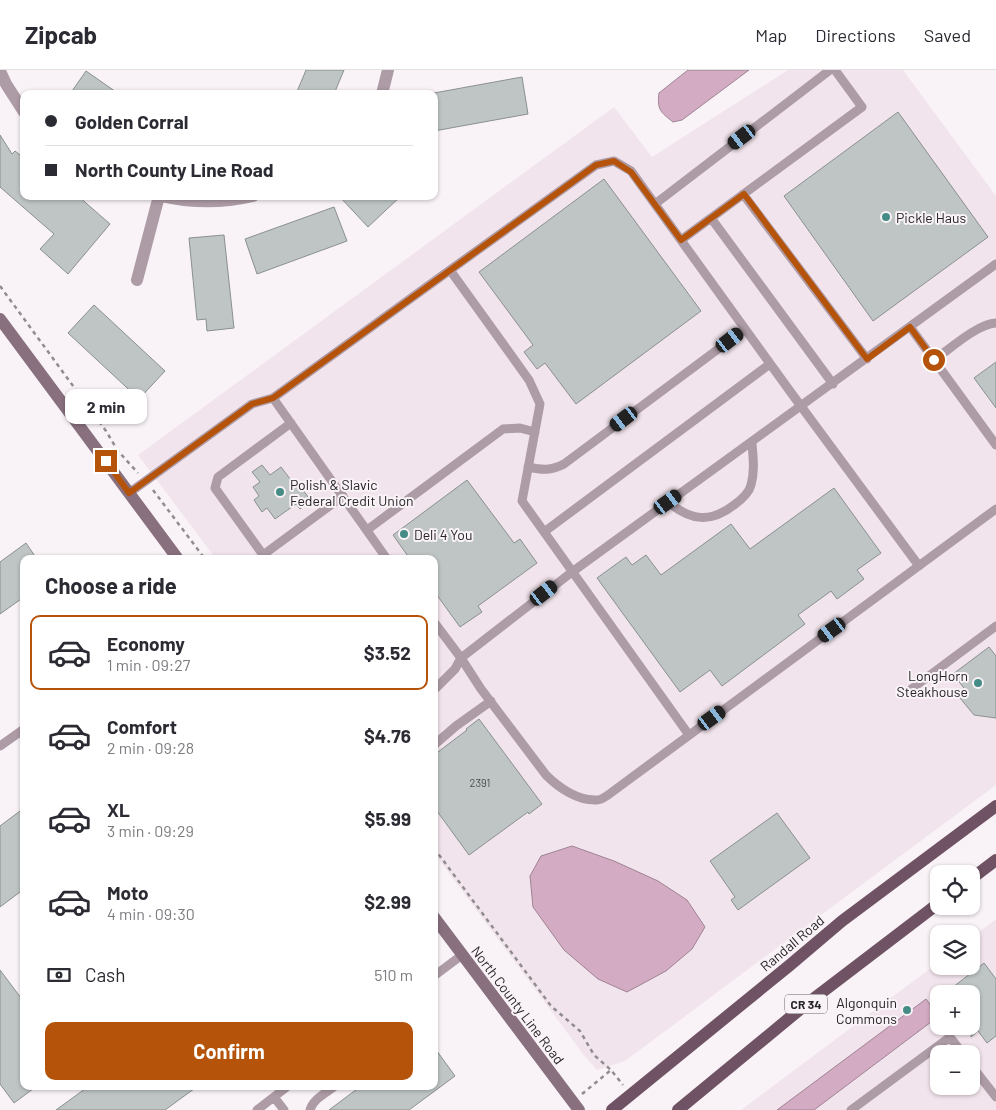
<!DOCTYPE html>
<meta charset="utf-8">
<style>
body{margin:0;font-family:Barlow,sans-serif;background:#f7f7f7;color:#2b2b33;height:100vh;display:flex;flex-direction:column;font-size:19px;white-space:nowrap}
*{box-sizing:border-box;margin:0}
p{font-size:16px;color:#7c7c81}
.icon{flex:none;width:28px;height:28px;fill:none;stroke:currentColor;stroke-width:2;stroke-linecap:round;stroke-linejoin:round}
.map{position:relative;flex:1;overflow:hidden}
.side{position:absolute;left:20px;top:485px;width:418px;height:535px;display:flex;flex-direction:column;background:#fff;border-radius:10px;box-shadow:0 1px 4px #0004}
.side>*{flex:none}
.banner{position:absolute;left:20px;top:20px;width:418px;height:110px;border-radius:10px;box-shadow:0 1px 4px #0004;display:grid;align-content:center;height:110px;padding:0 25px;background:#fff}
.controls{position:absolute;left:930px;top:795px;display:grid;gap:10px}
.controls a{display:grid;place-items:center;width:50px;height:50px;border-radius:10px;background:#fff;box-shadow:0 1px 4px #0004;font-size:25px}
.end{position:absolute;width:22px;height:22px;margin:-11px;border:6px solid #b45309;background:#fff;box-shadow:0 0 0 2px #fff}
.from{border-radius:50%}
.bubble{position:absolute;height:35px;border-radius:10px;background:#fff;box-shadow:0 1px 4px #0004;font-size:16px;font-weight:700;line-height:35px;text-align:center}
.car{position:absolute;width:15px;height:30px;margin:-15px -8px;border-radius:6px;box-shadow:0 0 4px 1px #0007;background:linear-gradient(#222 24%,#8ab4d8 0 40%,#222 0 76%,#8ab4d8 0 86%,#222 0)}
.banner b{display:flex;align-items:center;gap:18px;height:48px;font-size:19px}
.banner b+b{border-top:1px solid #e1e1e2}
.banner i{width:12px;height:12px;background:#2b2b33}
ul{padding:0;list-style:none}
li{display:flex;align-items:center;gap:15px;height:75px;margin:0 10px 8px;padding:0 15px;border:2px solid transparent;border-radius:10px}
li div{flex:1}
li b{display:block;font-size:19px}
li em{font-style:normal;font-weight:700}
li.on{border-color:#b45309}
li>.icon{width:45px;height:45px;stroke-width:1.5}
h2{padding:0 25px;font-size:22px;line-height:60px}
.pay{display:flex;align-items:center;gap:12px;height:55px;padding:0 25px;font-size:19px}
.pay p{margin-inline-start:auto}
.action{display:flex;gap:10px;margin-top:auto;padding:10px 25px}
.action a{flex:1;height:58px;border-radius:10px;background:#b45309;color:#fff;font-size:20px;font-weight:700;line-height:58px;text-align:center}
header{display:flex;align-items:center;gap:30px;box-sizing:border-box;height:70px;padding:0 25px;background:#fff;border-bottom:1px solid #e1e1e2}
header strong{font-size:24px}
nav{display:flex;gap:28px;margin-inline-start:auto;font-size:18px}
.map>svg:first-child{display:block}
.built{fill:#f2e4ec;fill-rule:evenodd}
.water{fill:#d3acc3;stroke:#9f8394}
.building{fill:#bec5c4;stroke:#8a908f}
.lines{fill:none;stroke-linecap:round;stroke-linejoin:round}
.path{stroke:#918d8f;stroke-width:2.5;stroke-dasharray:4 4;stroke-linecap:butt}
.lane{stroke:#ad9ba5;stroke-width:9}
.street{stroke:#ad9ba5;stroke-width:12}
.secondary{stroke:#89707f;stroke-width:12}
.primary{stroke:#6f5263;stroke-width:12}
.route{stroke:#b45309;stroke-width:6}
.poi-dot{fill:#458c87;stroke:#f9f3f7;stroke-width:2}
.labels{text-anchor:middle;dominant-baseline:central;stroke-width:4;stroke-linejoin:round;paint-order:stroke}
.number-label{font-size:11px;fill:#4c4c4d}
.shield{fill:#f9f3f7;stroke:#656264;stroke-width:1}
.shield-label{font-size:12px;font-weight:bold;fill:#262425}
.poi-label{font-size:14px;fill:#262425;stroke:#f9f3f7;text-anchor:start}
.street-label{font-size:14px;fill:#262425;stroke:#f9f3f7}
</style>
<header>
<strong>Zipcab</strong>
<nav><a>Map</a><a>Directions</a><a>Saved</a></nav>
</header>
<div class="map">
<svg width="996" height="1040" viewBox="0 0 996 1040">
<rect width="100%" height="100%" fill="#f9f3f7"/>
<path class="built" d="M788,0H903L996,126V715L625,991L597,1000L583,984L434,783V489H216L138,385L614,37L652,87Z
M996,849V1040H741L939,892V896H971V868ZM939,924H971V956H939ZM939,984H971V1016H939Z"/>
<path class="water" d="M688,0H749L682,50L673,52C660,42 657,39 659,23Z
M572,776L614,791L658,811L687,830L705,857L692,879L666,901L627,922L598,909L564,880L533,837L530,806L541,786Z
M926,929L939,946L814,1040H777Z"/>
<path class="building" d="M306,0H344L334,24H296Z
M86,1L119,24H70Z
M522,7L528,44L434,61V23Z
M898,42L988,167L873,251L784,126Z
M0,65L12,84L15,81L24,88V126H78L110,154L68,204L40,179L54,164L0,117Z
M604,109L701,241L576,334L545,293L537,299L524,282L533,275L479,202Z
M339,126H401L368,157Z
M334,137L347,171L257,204L245,169Z
M224,165L234,258L207,261L206,249L197,250L189,168Z
M94,235L165,301L139,329L68,263Z
M996,292V338L974,308Z
M262,395L270,405L281,397L297,418L300,416L311,431L300,439L296,434L275,449L267,438L262,442L254,430L259,426L253,417L260,412L252,402Z
M467,410L514,473L520,469L537,493L478,536L482,542L460,557L434,521V489H410L393,465Z
M834,418L881,483L857,500L864,509L837,529L831,521L798,545L805,554L722,616L710,600L680,622L597,508L626,487L632,495L646,485L661,505L731,454L750,479Z
M26,473L37,489H24V527L0,544V492Z
M989,577L996,586V648L974,645L960,628L967,622L953,604Z
M479,649L542,734L529,744L528,742L469,785L434,737V685L467,660L466,659Z
M24,738V819L0,837V756Z
M777,743L810,788L738,840L731,830L735,827L710,791Z
M984,893L996,909V966L987,973L978,961L971,967V924H944Z
M0,900L24,932V1016H37L14,1033L0,1014Z
M434,977L455,1006L409,1040H329L361,1016H434Z
M89,1016H198L165,1040H56Z"/>
<g class="lines">
<path class="path" d="M0,216L106,361L118,381L138,403
M153,420L205,489
M434,778L551,936L580,961L594,985L611,1000
M582,1024L611,1000L623,1015"/>
<path class="lane" d="M743,124L867,289
M655,134L830,0
M711,148L833,314
M681,170L862,37L835,0
M450,200L596,95L614,91L631,101L792,324L919,496
M910,257L996,375
M934,290C950,279 977,254 996,253
M273,328L450,200L529,310L540,334L522,431L689,665
M528,397C542,400 551,401 564,394L745,259
M129,423L252,334L273,328L387,489
M668,432C691,451 711,453 734,435C741,430 749,423 751,415C755,401 753,387 752,373
M367,460L503,359L520,358L535,362
M544,462L770,294
M263,485L343,426
M266,489L215,418L218,407L291,353
M434,552L461,588L481,619L546,705C559,718 578,731 597,730C601,730 605,727 608,725L996,439
M434,620L455,599L461,588L572,502L996,194
M910,620L996,556
M434,675L456,656L491,631
M0,676L24,659
M434,906L462,885
M971,995L996,1027
M274,1027L284,1040
M257,1040L288,1016
M310,1040C313,1029 326,1023 335,1016
M851,1040L950,967L963,984"/>
<path class="street" d="M0,1L6,14L24,42
M382,24L388,0
M161,126C191,133 223,133 253,126
M137,210L159,126"/>
<path class="secondary" d="M0,249L178,489
M434,847L579,1040"/>
<path class="primary" d="M971,809L996,790
M612,1040L790,895L842,851L996,736
M678,1040L804,936L939,833"/>
</g>
<g class="lines">
<path class="route" d="M106,391L129,423L252,334L273,328L596,95L614,91L631,102L681,170L744,124L867,289L910,257L934,290"/>
</g>
<g class="poi-dot">
<circle cx="886" cy="147" r="5"/>
<circle cx="280" cy="422" r="5"/>
<circle cx="404" cy="464" r="5"/>
<circle cx="978" cy="613" r="5"/>
<circle cx="907" cy="940" r="5"/>
</g>
<g class="labels">
<g class="number-label">
<text x="480" y="712">2391</text>
</g>
<rect class="shield" x="785" y="924.5" width="42" height="19" rx="4"/>
<g class="shield-label">
<text x="806" y="934">CR 34</text>
</g>
<g class="poi-label">
<text x="896" y="147">Pickle Haus</text>
<text x="290" y="414">Polish &amp; Slavic<tspan x="290" dy="16">Federal Credit Union</tspan></text>
<text x="414" y="464">Deli 4 You</text>
<text x="968" y="605" text-anchor="end">LongHorn<tspan x="968" dy="16">Steakhouse</tspan></text>
<text x="897" y="932" text-anchor="end">Algonquin<tspan x="897" dy="16">Commons</tspan></text>
</g>
<g class="street-label">
<text transform="translate(792 873) rotate(-40)">Randall Road</text>
<text transform="translate(518 935) rotate(53)">North County Line Road</text>
</g>
</g>
</svg>
<div class="controls">
<a><svg class="icon" aria-label="locate" viewBox="0 0 24 24"><circle cx="12" cy="12" r="6"/><path d="M12 2v4M12 18v4M2 12h4M18 12h4"/></svg></a>
<a><svg class="icon" aria-label="layers" viewBox="0 0 24 24"><path d="M12 4l9 5-9 5-9-5zM3 14l9 5 9-5"/></svg></a>
<a>+</a>
<a>−</a>
</div>
<i class="end from" style="left:934px;top:290px"></i>
<i class="end" style="left:106px;top:391px"></i>
<div class="bubble" style="left:65px;top:319px;width:82px">2 min</div>
<i class="car" style="left:742px;top:67px;rotate:233deg"></i>
<i class="car" style="left:730px;top:270px;rotate:53deg"></i>
<i class="car" style="left:624px;top:349px;rotate:233deg"></i>
<i class="car" style="left:668px;top:432px;rotate:54deg"></i>
<i class="car" style="left:544px;top:523px;rotate:52deg"></i>
<i class="car" style="left:832px;top:560px;rotate:234deg"></i>
<i class="car" style="left:712px;top:648px;rotate:54deg"></i>
<div class="banner">
<b><i class="from"></i>Golden Corral</b>
<b><i></i>North County Line Road</b>
</div>
<section class="side">
<h2>Choose a ride</h2>
<ul>
<li class="on"><svg class="icon" aria-label="car" viewBox="0 0 24 24"><path d="M5 17H2v-5l4-1 3-4h7l3 4 3 1v5h-3M9 17h6M6 11h13"/><circle cx="7" cy="17" r="2"/><circle cx="17" cy="17" r="2"/></svg><div><b>Economy</b><p>1 min · 09:27</p></div><em>$3.52</em></li>
<li><svg class="icon" aria-label="car" viewBox="0 0 24 24"><path d="M5 17H2v-5l4-1 3-4h7l3 4 3 1v5h-3M9 17h6M6 11h13"/><circle cx="7" cy="17" r="2"/><circle cx="17" cy="17" r="2"/></svg><div><b>Comfort</b><p>2 min · 09:28</p></div><em>$4.76</em></li>
<li><svg class="icon" aria-label="car" viewBox="0 0 24 24"><path d="M5 17H2v-5l4-1 3-4h7l3 4 3 1v5h-3M9 17h6M6 11h13"/><circle cx="7" cy="17" r="2"/><circle cx="17" cy="17" r="2"/></svg><div><b>XL</b><p>3 min · 09:29</p></div><em>$5.99</em></li>
<li><svg class="icon" aria-label="car" viewBox="0 0 24 24"><path d="M5 17H2v-5l4-1 3-4h7l3 4 3 1v5h-3M9 17h6M6 11h13"/><circle cx="7" cy="17" r="2"/><circle cx="17" cy="17" r="2"/></svg><div><b>Moto</b><p>4 min · 09:30</p></div><em>$2.99</em></li>
</ul>
<div class="pay"><svg class="icon" aria-label="cash" viewBox="0 0 24 24"><path d="M3 7h18v10H3z"/><circle cx="12" cy="12" r="2"/></svg>Cash<p>510 m</p></div>
<div class="action"><a>Confirm</a></div>
</section>
</div>
